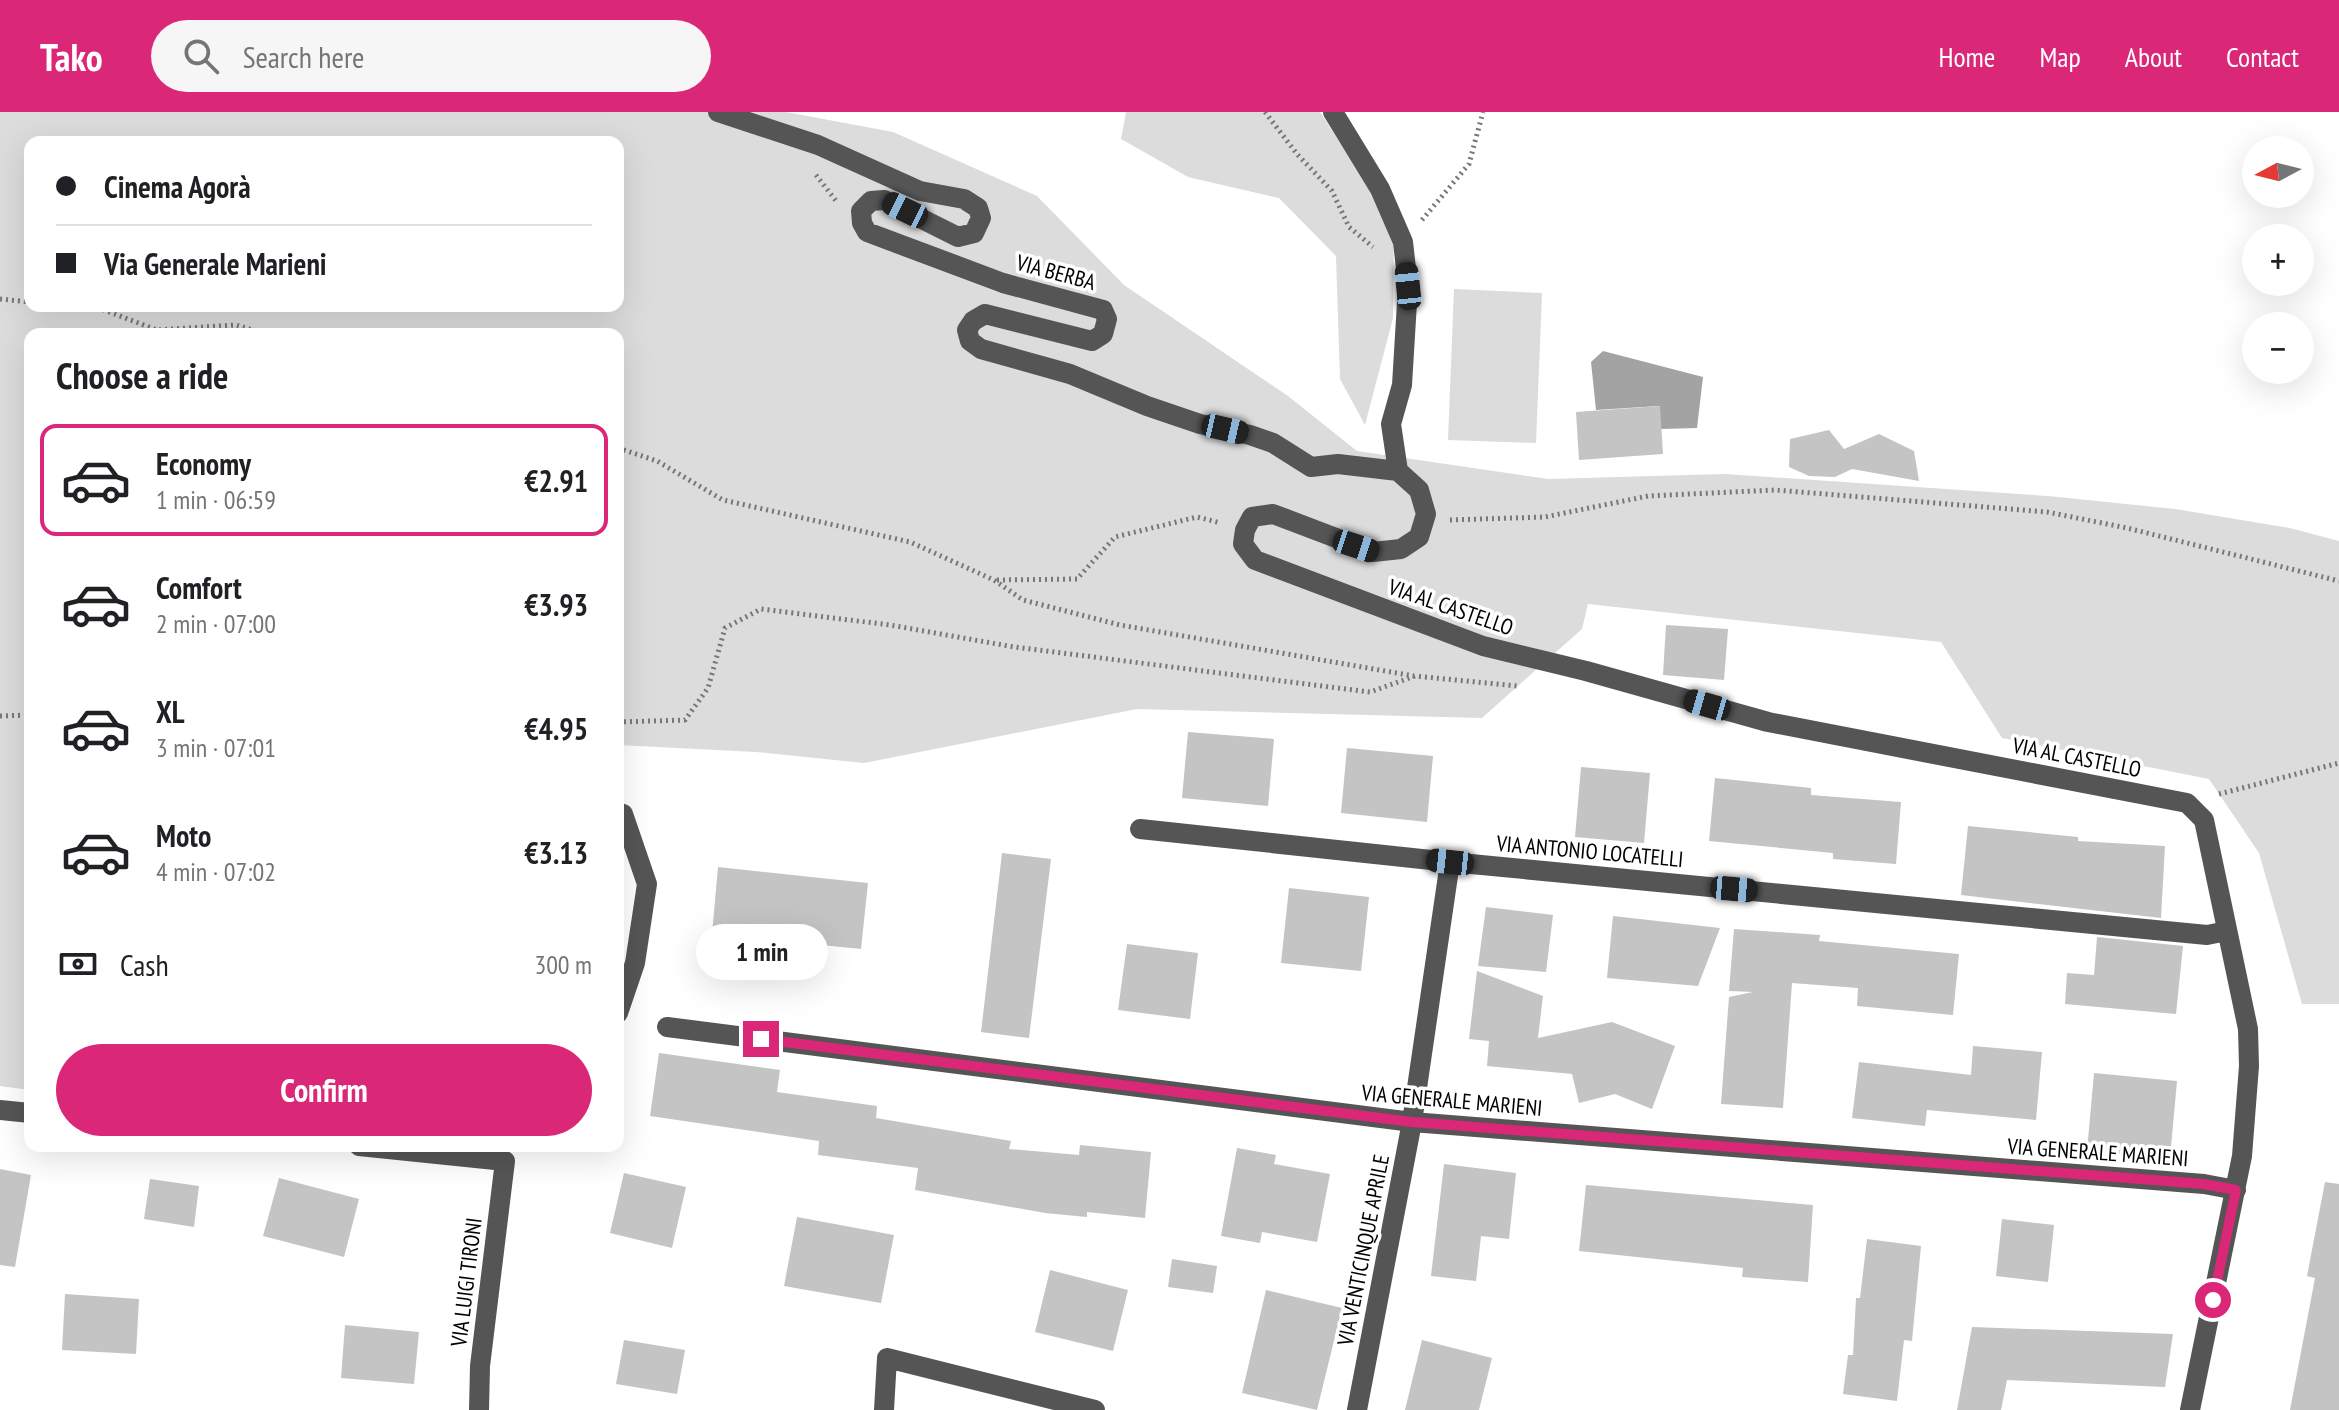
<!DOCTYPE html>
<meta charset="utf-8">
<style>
body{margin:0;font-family:"PT Sans Narrow",sans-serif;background:#f6f6f6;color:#202124;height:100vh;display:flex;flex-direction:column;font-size:30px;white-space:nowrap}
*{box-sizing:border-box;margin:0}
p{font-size:26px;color:#757577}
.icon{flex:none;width:44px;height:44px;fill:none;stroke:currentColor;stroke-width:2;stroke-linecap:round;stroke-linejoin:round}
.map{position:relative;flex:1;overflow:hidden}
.sheet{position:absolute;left:24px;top:216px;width:600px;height:824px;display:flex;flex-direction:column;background:#fff;border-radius:16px;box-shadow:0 8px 32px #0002}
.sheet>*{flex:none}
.hud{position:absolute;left:24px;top:24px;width:600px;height:176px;border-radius:16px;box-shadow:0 8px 32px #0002;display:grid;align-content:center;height:176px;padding:0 32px;background:#fff}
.needle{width:52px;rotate:263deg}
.tools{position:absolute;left:2242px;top:24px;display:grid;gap:16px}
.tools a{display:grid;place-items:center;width:72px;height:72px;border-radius:50%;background:#fff;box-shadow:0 8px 32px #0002;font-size:40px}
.end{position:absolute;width:36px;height:36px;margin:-18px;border:10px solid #db2777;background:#fff;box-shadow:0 0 0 4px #fff}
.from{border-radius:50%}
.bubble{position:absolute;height:56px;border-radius:28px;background:#fff;box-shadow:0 8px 32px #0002;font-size:26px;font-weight:700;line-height:56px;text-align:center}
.car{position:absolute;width:24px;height:48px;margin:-24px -12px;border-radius:10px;box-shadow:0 0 6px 2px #0007;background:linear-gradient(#222 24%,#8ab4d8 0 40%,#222 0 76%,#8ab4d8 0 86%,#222 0)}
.hud b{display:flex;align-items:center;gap:28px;height:76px;font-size:30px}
.hud b+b{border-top:2px solid #e0e0e0}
.hud i{width:20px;height:20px;background:#202124}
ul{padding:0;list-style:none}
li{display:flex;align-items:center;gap:24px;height:112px;margin:0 16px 12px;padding:0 16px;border:4px solid transparent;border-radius:16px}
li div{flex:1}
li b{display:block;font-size:30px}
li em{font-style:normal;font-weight:700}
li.active{border-color:#db2777}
li>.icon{width:72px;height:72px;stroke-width:1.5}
h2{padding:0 32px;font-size:36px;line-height:96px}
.pay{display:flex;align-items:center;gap:20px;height:88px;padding:0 32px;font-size:30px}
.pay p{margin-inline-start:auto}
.action{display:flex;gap:16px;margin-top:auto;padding:16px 32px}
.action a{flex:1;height:92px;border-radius:48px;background:#db2777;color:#fff;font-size:32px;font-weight:700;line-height:92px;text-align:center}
header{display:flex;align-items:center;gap:48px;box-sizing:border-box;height:112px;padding:0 40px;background:#db2777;color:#fff}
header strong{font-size:38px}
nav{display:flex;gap:44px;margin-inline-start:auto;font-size:28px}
.search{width:560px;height:72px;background:#f6f6f6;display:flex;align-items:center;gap:20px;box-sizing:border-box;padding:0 28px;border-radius:44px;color:#757577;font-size:30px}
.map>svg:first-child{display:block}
.green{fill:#dcdcdc;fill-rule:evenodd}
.water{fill:#a3a3a3}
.building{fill:#c4c4c4}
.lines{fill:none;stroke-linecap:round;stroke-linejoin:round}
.path{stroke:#777;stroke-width:5;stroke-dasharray:2 4;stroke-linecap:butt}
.minor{stroke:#555;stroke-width:20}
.route{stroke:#db2777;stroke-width:10}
.labels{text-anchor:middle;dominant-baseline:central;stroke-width:7;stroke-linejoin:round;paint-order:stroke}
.street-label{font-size:22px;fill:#000;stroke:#fff}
</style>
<header>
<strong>Tako</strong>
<div class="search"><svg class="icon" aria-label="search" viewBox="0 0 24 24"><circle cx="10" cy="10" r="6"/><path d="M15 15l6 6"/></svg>Search here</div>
<nav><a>Home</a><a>Map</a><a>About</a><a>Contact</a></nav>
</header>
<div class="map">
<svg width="2339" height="1298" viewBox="0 0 2339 1298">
<rect width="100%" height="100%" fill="#fff"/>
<path class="green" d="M0,0H786L893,20L1037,84L1124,173L1288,284L1357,339L1548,367L1725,362L2048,384L2175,397L2290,416L2339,429V892H2302L2259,741L2209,667L2002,626L1941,530L1588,492L1582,517L1482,606L1137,597L864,651L756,640L618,633V222H30V978L0,974ZM30,30H618V194H30Z
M1126,0H1320L1351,48L1394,100L1393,206L1365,313L1340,267L1336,144L1279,86L1188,65L1121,27Z
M1454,177L1542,181L1536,331L1448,328Z"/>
<path class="water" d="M1603,239L1703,265L1697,316L1661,317L1659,294L1596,298L1591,250Z"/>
<path class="building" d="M1660,294L1663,342L1579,348L1576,300Z
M1829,318L1844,337L1879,322L1914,339L1919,369L1852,357L1835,365L1809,364L1789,355L1790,327Z
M1666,513L1728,517L1724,568L1663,563Z
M1188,620L1274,627L1268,694L1182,686Z
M1347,636L1433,644L1427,710L1341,701Z
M1581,655L1650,661L1644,731L1575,725Z
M1715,666L1811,676V683L1901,690L1896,752L1833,747V741L1709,729Z
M1968,714L2078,725V729L2165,734L2161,806L1961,783Z
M1002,741L1051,747L1029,926L981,920Z
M718,755L868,771L861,837L712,822Z
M1289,776L1369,785L1361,859L1281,851Z
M1486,795L1553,803L1546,860L1478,854Z
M1613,804L1720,816L1698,874L1607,866Z
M1734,817L1820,823L1819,829L1959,842L1953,903L1857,894L1858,876L1792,871L1783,996L1721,992L1729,885L1753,880L1729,879Z
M2097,825L2183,834L2176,902L2065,892L2067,861L2094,863Z
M1127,832L1198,841L1190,907L1118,898Z
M1477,859L1543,884L1538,926L1612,910L1675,934L1652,997L1615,982L1579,991L1572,962L1487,954L1489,929L1469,927Z
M1973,934L2042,940L2036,1008L1927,998L1925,1014L1852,1006L1859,950L1971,963Z
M659,941L780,958L777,980L877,994L876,1006L1011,1029L1009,1037L1079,1043L1080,1033L1151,1040L1145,1106L1087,1100V1105L1045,1101L915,1078L918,1056L818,1043L819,1029L650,1004Z
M2094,961L2177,969L2170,1046L2087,1039Z
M1237,1036L1276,1043L1274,1052L1330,1062L1317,1130L1262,1120L1260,1131L1221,1124Z
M1444,1052L1516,1061L1509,1127L1481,1124L1476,1169L1431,1164Z
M0,1057L31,1063L15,1155L0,1153Z
M624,1061L686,1075L672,1136L610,1121Z
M279,1066L359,1087L344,1145L263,1124Z
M150,1067L199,1074L194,1115L144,1107Z
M2325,1070L2339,1072V1298H2290L2315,1166L2307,1164Z
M1586,1073L1813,1093L1808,1170L1742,1165L1743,1156L1579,1139Z
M797,1105L894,1123L881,1191L784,1174Z
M2002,1107L2054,1113L2048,1170L1996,1164Z
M1867,1127L1921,1134L1912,1229L1904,1228L1897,1289L1843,1282L1848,1243H1853L1856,1186H1860Z
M1172,1147L1217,1154L1213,1181L1168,1175Z
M1050,1158L1128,1178L1113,1239L1035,1220Z
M1266,1178L1342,1196L1317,1298L1242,1281Z
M65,1182L139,1187L136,1242L62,1238Z
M345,1213L419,1220L414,1272L341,1266Z
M1972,1215L2173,1222L2165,1275L2007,1268L2001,1298H1957Z
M624,1228L685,1238L677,1282L616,1272Z
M1422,1228L1492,1246L1479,1298H1405Z"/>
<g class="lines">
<path class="path" d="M1265,0L1297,42L1332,79L1349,115L1373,135
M816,63L837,90
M1422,108L1469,52L1483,0
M0,187L30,190
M67,194L104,198L157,218L236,213L266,222
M618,336L657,349L723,388L910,430L994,468L1023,488L1120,513L1414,564
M1450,408L1545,405L1648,384L1775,378L2047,400L2127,416L2339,469
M997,468L1077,467L1115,425L1197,405L1221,411
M0,604L30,603
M618,610L685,608L708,576L725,516L761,497L890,513L1014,535L1370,580L1415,564L1517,574
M2219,682L2339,651"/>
<path class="minor" d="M718,0L818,33L920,79L964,87L978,96L981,106L974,121L958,125L884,88L871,89L861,99L862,111L867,120L1003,171L1103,198L1107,207L1103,222L1092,229L985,202L973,209L967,218L970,229L981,237L1070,262L1147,294L1200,312L1250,323L1273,331L1311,355L1338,352L1398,359
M1333,0L1380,77L1403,130L1408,174L1402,273L1391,312L1398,359L1419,378L1426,402L1419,425L1401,437L1373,440L1273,402L1252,405L1245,418L1243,432L1255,448L1483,534L1586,559L1768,610L2187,691L2204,708L2248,917L2249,954L2242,1044L2190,1298
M618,700L623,702L647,772L635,851L618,901
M1140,717L1450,750L2207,823L2227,819
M667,915L1412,1010L2204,1072L2236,1078
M0,998L30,1001
M359,1034L505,1049
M479,1298L480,1254L505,1049
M884,1298L887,1246L1095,1298
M1357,1298L1412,1010L1450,750"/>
</g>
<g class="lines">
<path class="route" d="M761,927L1412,1010L2204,1072L2236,1078L2213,1188"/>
</g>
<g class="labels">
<g class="street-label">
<text transform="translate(1056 160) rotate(15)">VIA BERBA</text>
<text transform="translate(1451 495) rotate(19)">VIA AL CASTELLO</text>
<text transform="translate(2077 645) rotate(11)">VIA AL CASTELLO</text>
<text transform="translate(1590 739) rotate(5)">VIA ANTONIO LOCATELLI</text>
<text transform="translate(1452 988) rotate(5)">VIA GENERALE MARIENI</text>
<text transform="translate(2098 1040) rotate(4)">VIA GENERALE MARIENI</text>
<text transform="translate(1363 1138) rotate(-79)">VIA VENTICINQUE APRILE</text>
<text transform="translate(466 1170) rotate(-83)">VIA LUIGI TIRONI</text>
</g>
</g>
</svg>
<div class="tools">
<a><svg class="needle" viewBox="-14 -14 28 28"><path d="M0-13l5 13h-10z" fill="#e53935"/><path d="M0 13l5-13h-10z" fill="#757577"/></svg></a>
<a>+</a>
<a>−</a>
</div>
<i class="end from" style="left:2213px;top:1188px"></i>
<i class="end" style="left:761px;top:927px"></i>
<div class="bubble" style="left:696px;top:812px;width:132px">1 min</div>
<i class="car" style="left:905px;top:98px;rotate:296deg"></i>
<i class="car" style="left:1408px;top:174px;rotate:354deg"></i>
<i class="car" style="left:1225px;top:317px;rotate:103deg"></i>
<i class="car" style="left:1356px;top:434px;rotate:108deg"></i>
<i class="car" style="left:1707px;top:593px;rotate:286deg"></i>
<i class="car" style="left:1450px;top:750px;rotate:276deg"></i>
<i class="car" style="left:1734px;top:777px;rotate:95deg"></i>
<div class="hud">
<b><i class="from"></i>Cinema Agorà</b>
<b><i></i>Via Generale Marieni</b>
</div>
<section class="sheet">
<h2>Choose a ride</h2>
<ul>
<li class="active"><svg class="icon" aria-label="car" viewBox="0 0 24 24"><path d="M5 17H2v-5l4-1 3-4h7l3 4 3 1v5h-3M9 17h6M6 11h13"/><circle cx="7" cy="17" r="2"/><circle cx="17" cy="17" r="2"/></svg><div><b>Economy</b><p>1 min · 06:59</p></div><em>€2.91</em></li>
<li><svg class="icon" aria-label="car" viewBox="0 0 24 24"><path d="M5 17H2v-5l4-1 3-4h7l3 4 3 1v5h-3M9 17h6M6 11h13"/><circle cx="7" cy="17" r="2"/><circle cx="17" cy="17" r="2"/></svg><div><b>Comfort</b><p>2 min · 07:00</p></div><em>€3.93</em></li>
<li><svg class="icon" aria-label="car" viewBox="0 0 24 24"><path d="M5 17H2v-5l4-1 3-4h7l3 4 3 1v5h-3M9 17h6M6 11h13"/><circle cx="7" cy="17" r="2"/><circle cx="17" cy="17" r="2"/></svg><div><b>XL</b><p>3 min · 07:01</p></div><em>€4.95</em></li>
<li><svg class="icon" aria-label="car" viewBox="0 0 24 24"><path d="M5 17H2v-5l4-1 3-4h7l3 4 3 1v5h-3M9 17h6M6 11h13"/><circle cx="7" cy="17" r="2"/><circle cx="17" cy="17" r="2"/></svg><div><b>Moto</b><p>4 min · 07:02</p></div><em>€3.13</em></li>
</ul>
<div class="pay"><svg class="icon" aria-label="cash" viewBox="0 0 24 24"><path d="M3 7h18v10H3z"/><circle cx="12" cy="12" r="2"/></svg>Cash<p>300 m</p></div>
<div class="action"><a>Confirm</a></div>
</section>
</div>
